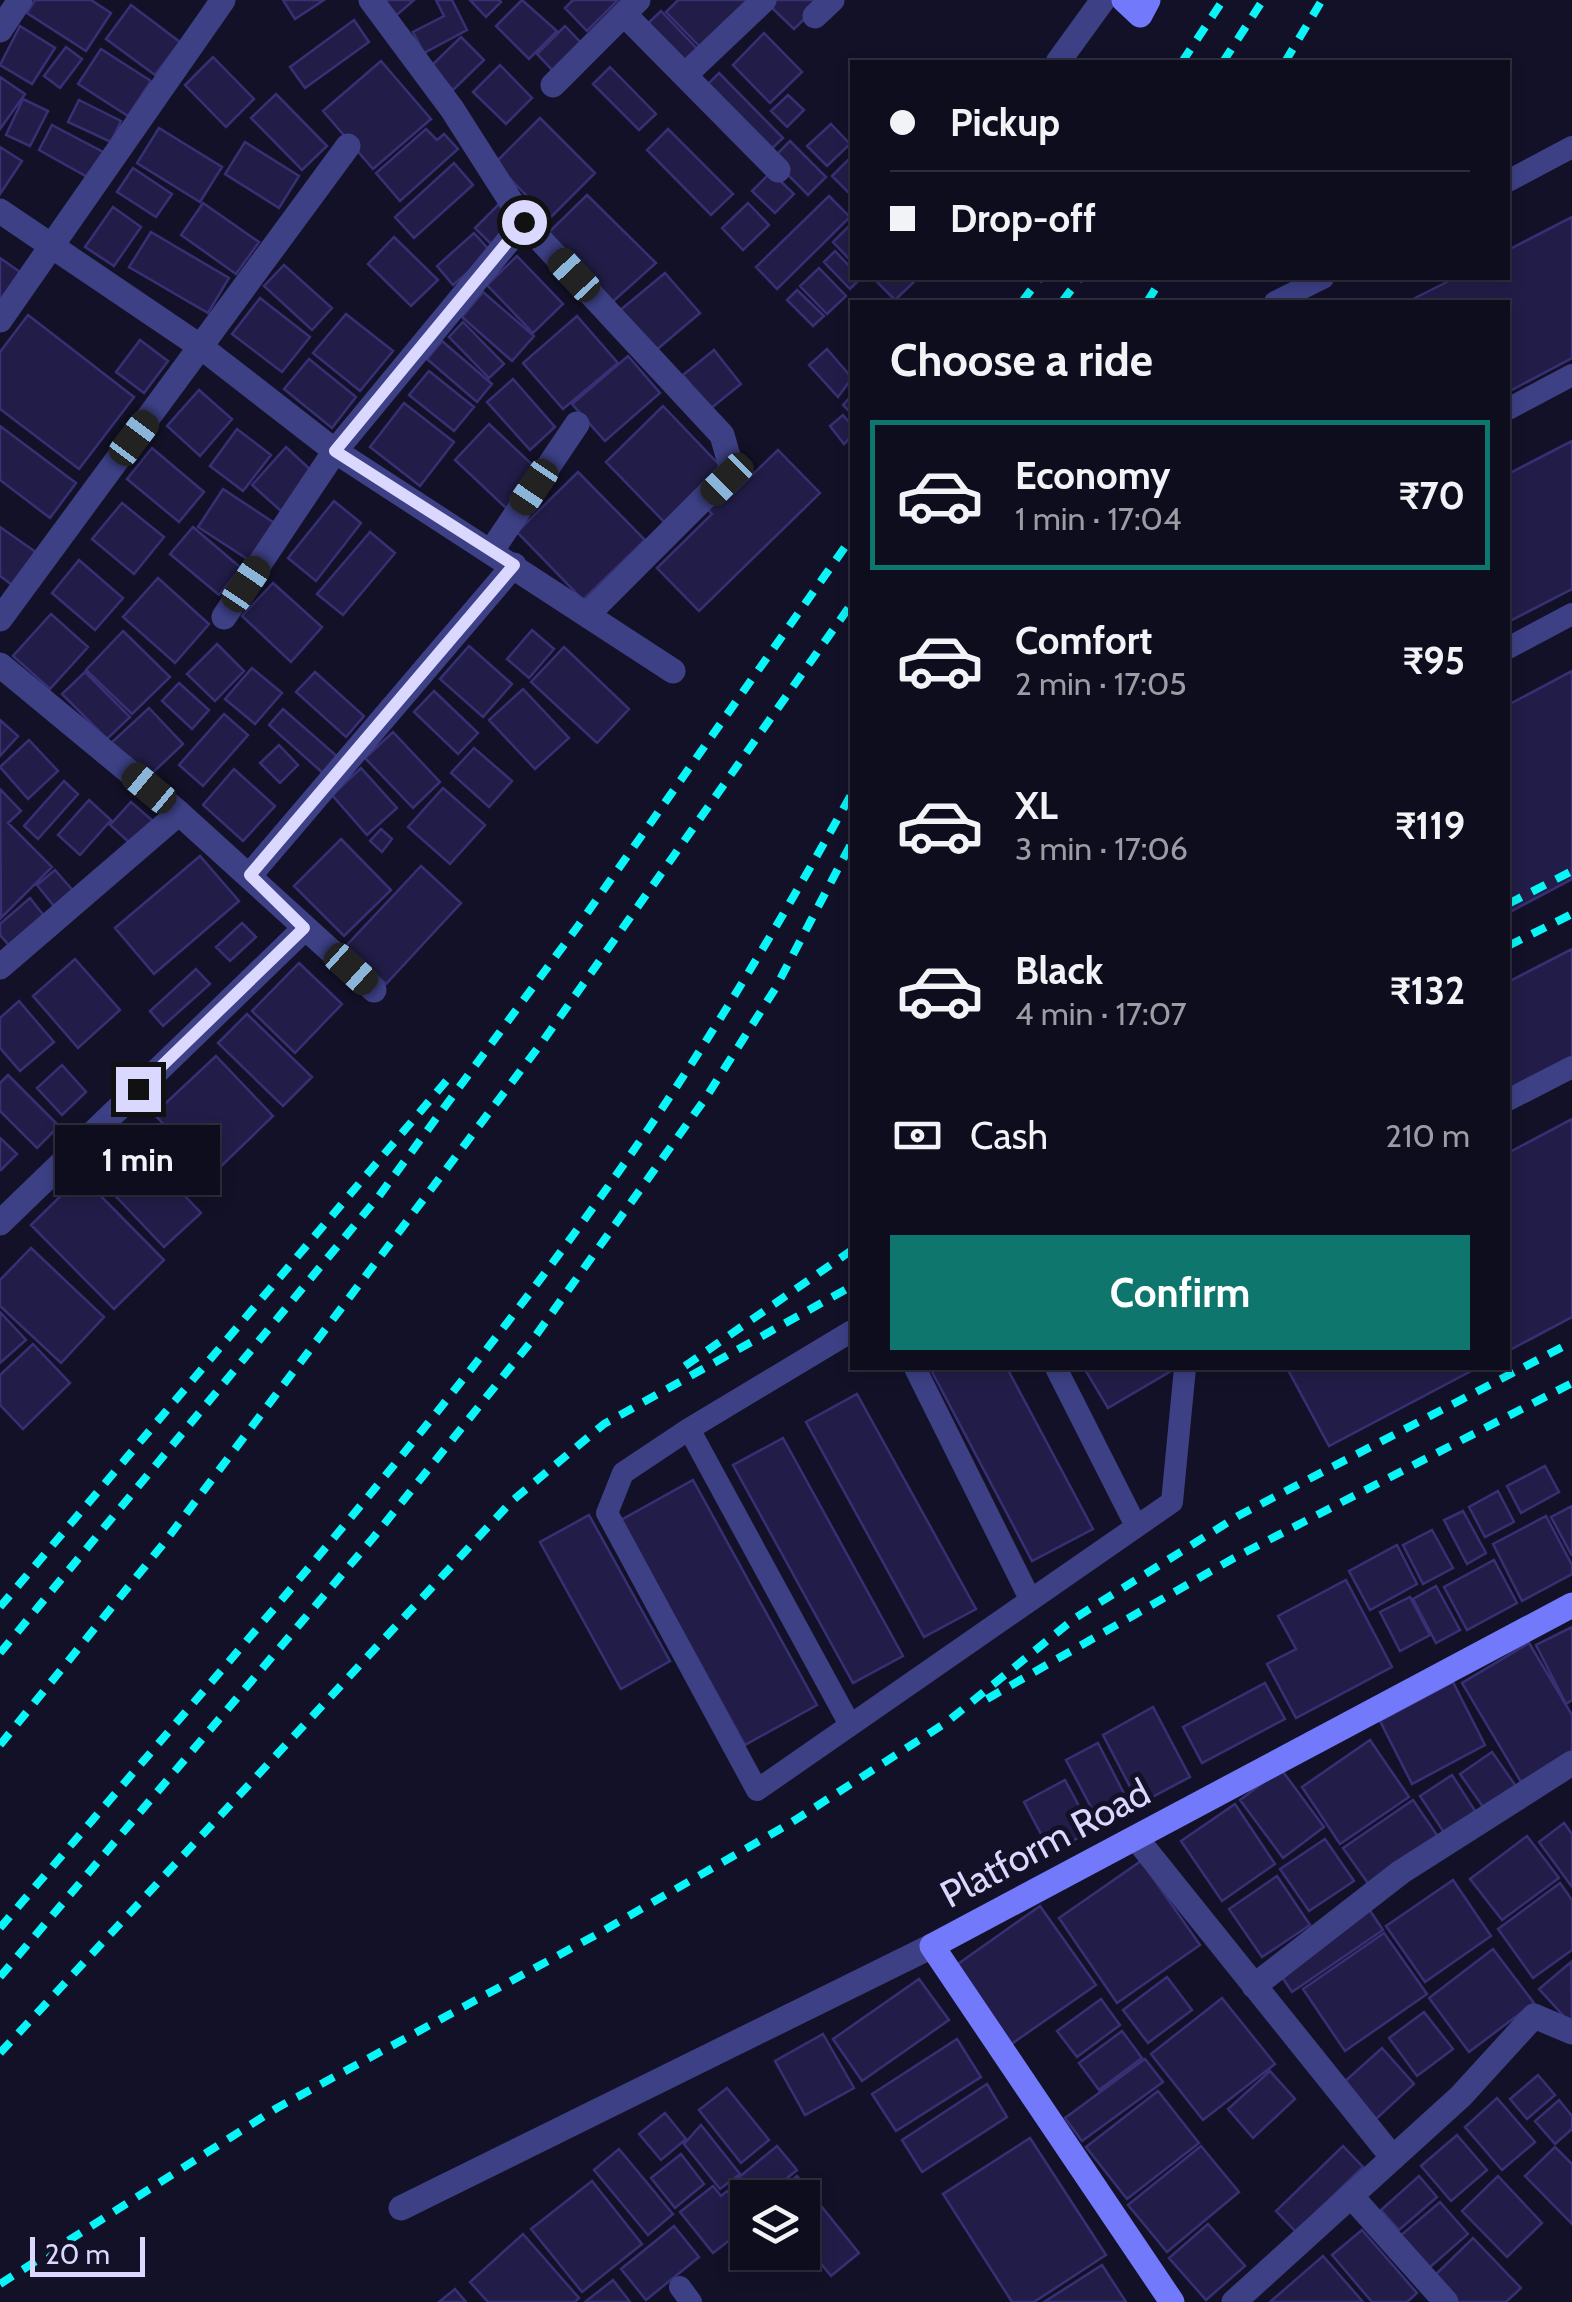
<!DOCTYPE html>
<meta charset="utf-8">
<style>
body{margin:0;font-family:Cabin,sans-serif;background:#1c1b2b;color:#f1f3f6;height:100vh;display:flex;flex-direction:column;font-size:38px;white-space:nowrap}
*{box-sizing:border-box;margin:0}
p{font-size:32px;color:#9b9ca4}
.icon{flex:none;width:55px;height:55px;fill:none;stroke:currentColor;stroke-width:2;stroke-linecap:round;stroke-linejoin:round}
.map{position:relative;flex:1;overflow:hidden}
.details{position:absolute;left:850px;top:300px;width:660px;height:1070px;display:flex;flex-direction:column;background:#0e0d1e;border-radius:0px;box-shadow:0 5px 15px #0003,0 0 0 2px #2e2d3c}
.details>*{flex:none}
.banner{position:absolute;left:850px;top:60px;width:660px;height:220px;border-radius:0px;box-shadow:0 5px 15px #0003,0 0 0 2px #2e2d3c;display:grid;align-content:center;height:220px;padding:0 40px;background:#0e0d1e}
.controls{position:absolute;left:730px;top:2180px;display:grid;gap:20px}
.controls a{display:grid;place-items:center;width:90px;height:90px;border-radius:0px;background:#0e0d1e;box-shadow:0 5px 15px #0003,0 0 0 2px #2e2d3c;font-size:50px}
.scale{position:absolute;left:30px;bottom:25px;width:115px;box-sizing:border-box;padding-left:10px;border:5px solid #dad8fe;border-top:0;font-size:28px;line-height:35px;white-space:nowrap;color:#dad8fe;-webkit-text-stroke:8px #131128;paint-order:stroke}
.end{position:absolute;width:45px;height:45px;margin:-22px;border:12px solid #dad8fe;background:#111;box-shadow:0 0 0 5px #111}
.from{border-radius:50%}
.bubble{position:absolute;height:70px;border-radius:0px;background:#0e0d1e;box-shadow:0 5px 15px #0003,0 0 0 2px #2e2d3c;font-size:32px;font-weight:700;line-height:70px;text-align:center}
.car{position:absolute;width:30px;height:60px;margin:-30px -15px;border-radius:12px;box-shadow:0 0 8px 2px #0007;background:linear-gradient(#222 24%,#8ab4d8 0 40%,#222 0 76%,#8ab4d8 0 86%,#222 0)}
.banner b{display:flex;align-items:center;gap:35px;height:95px;font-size:38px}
.banner b+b{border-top:2px solid #2e2d3c}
.banner i{width:25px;height:25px;background:#f1f3f6}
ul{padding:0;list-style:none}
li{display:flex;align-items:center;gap:30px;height:150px;margin:0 20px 15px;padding:0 20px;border:5px solid transparent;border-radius:0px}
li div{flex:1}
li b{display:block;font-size:38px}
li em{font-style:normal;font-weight:700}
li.on{border-color:#0f766e}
li>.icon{width:90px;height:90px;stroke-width:1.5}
h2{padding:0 40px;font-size:45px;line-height:120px}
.pay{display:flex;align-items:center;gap:25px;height:110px;padding:0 40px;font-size:38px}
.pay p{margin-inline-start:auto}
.cta{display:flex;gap:20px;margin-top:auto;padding:20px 40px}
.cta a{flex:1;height:115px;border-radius:0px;background:#0f766e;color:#fff;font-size:40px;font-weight:700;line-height:115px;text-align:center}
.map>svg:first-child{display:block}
.building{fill:#221d48;stroke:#373074;stroke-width:2.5}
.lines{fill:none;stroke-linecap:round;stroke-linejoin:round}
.lane{stroke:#3d4085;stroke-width:22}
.street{stroke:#3d4085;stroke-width:25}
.secondary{stroke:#727afb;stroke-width:25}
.rail{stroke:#0af5f8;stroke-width:8;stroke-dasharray:15 12;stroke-linecap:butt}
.route{stroke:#dad8fe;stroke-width:12}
.labels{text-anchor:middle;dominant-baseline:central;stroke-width:10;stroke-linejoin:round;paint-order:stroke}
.street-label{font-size:38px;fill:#dad8fe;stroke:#131128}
</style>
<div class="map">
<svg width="1572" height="2302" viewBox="0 0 1572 2302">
<rect width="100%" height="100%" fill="#131128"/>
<path class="building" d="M35,0H91L111,13L86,51L27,13Z
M283,0H324L295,19Z
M377,0H414L392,19Z
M436,0H452L467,30L424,53L413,32L444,16Z
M470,0H499L501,2L486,17Z
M522,0L557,31L529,59L496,26Z
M573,0H618L587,31L565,8Z
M678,0H758L705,52L666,12Z
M777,0H824L794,29L770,6Z
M131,5L180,42L155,75L106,39Z
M661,11L701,53L684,70L643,28Z
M354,20L369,42L305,88L290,67Z
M20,26L55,48L32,84L0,65Z
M565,26L587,49L558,76L537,54Z
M764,33L802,72L770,103L733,65Z
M461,37L484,60L453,90L430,67Z
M66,47L82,59L60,88L44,76Z
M101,49L151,81L128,116L78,84Z
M213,57L254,99L226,127L185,85Z
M381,61L431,119L373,169L323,111Z
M500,65L532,98L506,124L473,92Z
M610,67L656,114L639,130L593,84Z
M719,73L783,138L764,156L701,91Z
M0,77L25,94L0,129Z
M276,94L327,146L302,170L251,118Z
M788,95L804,110L787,127L771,111Z
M23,99L48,111L30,146L6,135Z
M79,100L121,121L111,142L68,122Z
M540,118L595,173L549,219L495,163Z
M831,124L850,144L827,166L807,146Z
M52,125L105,153L91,179L39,150Z
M159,128L222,167L200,202L137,163Z
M426,129L437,140L444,134L458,149L400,201L376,173Z
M668,129L733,194L711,215L647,150Z
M790,141L826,177L808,195L772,159Z
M245,142L299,176L279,208L225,174Z
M0,147L22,161L0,194Z
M852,156V196L832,176Z
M454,163L473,185L414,238L395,217Z
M133,168L172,194L156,217L117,192Z
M771,172L794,194L775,213L752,191Z
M587,195L656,263L609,305L545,236Z
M829,196L850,217L777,289L756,267Z
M203,203L259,242L236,274L181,235Z
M500,203L517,219L491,244L475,228Z
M748,203L769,225L743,250L722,228Z
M113,207L141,227L114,266L85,247Z
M1572,217V358L1508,392V302H1407L1455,278H1508V250Z
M851,224L852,225V262L833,242Z
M151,232L229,278L208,313L129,267Z
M474,233L491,252L453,285L437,266Z
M394,237L438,280L411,306L368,264Z
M835,251L852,269V278H861L850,289L824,262Z
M517,256L563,304L533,333L487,285Z
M0,258L23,274L0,306Z
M284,265L332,308L312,330L264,286Z
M819,268L846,296L827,314L800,286Z
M665,273L700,313L654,352L618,312Z
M873,278H915L917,279L895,300Z
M797,290L824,316L813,326L787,300Z
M483,292L534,336L512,361L462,317Z
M260,298L310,337L282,372L232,334Z
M346,314L393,351L360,391L313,353Z
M28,315L134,397L79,469L0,409V352Z
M577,316L618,363L563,409L523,363Z
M463,322L504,364L489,378L449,337Z
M140,340L168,361L144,393L116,372Z
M442,341L492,384L477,402L427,359Z
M827,349L852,378L838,397L809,365Z
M714,350L741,384L710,409L683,375Z
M628,356L660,393L605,441L572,404Z
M309,359L356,397L332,428L284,389Z
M429,371L474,407L454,431L409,395Z
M513,379L555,427L530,450L487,402Z
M199,390L232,419L200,456L167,426Z
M852,395V414L843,405Z
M404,403L454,442L420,486L370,447Z
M663,406L727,473L670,528L606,462Z
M843,415L852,426V436L844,444L830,426Z
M489,424L541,473L507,509L455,460Z
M0,426L76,483L50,518L0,480Z
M237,429L271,455L243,491L210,466Z
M1572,441V589L1508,622V474Z
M286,447L315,474L281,511L252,485Z
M152,448L204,492L179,522L127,479Z
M778,450L820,493L699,611L657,568L712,514L704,505L719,490L728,498Z
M578,472L645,540L583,600L517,532Z
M223,489L276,524L252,562L198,527Z
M334,501L361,523L316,581L288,558Z
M122,503L164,537L134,574L92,539Z
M0,527L40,555L16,588L0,576Z
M193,527L241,568L219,595L170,554Z
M370,532L395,553L343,615L317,594Z
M79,560L123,598L95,630L52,593Z
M158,578L209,624L175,663L123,617Z
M273,583L322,627L291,662L242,616Z
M51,614L88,647L50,689L13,656Z
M532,630L554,649L529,678L507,659Z
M123,631L170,677L132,714L86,670Z
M217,644L244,671L215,701L187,674Z
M469,646L512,684L483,717L440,679Z
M564,647L629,709L597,743L531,682Z
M252,668L282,693L255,724L225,699Z
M1572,671V879L1508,913V705Z
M85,672L130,717L107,739L62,694Z
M315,672L364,716L346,737L296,692Z
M179,683L209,710L192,729L162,701Z
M523,689L569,738L535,769L489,720Z
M434,691L478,733L458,754L414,712Z
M149,708L183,744L145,780L111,743Z
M283,709L339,758L324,774L269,725Z
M224,714L248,735L203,786L179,765Z
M0,720L18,736L0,756Z
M393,732L440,782L413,808L365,758Z
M29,740L58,771L28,799L0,767Z
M279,745L298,765L280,783L260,763Z
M474,748L512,781L489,807L451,773Z
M361,768L397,808L367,835L332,795Z
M234,769L275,806L243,841L203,805Z
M64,781L78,794L38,839L24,826Z
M443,788L485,825L450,864L408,827Z
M0,789L21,811L8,823L52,867L1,918Z
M89,800L111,820L80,855L58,835Z
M131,802L153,821L132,845L110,825Z
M381,829L392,839L382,852L370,841Z
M341,839L391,890L344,936L294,886Z
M200,856L239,901L154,974L115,928Z
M421,866L461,903L386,984L346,946Z
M55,870L76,894L57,910L37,885Z
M30,898L49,922L14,951L0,935V924Z
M242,923L256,937L230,961L216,947Z
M1572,949V1064L1508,1097V982Z
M75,959L120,1010L78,1048L33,996Z
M299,963L342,1004L295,1053L252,1011Z
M196,969L210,984L163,1026L150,1011Z
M19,1001L54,1042L20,1071L0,1048V1018Z
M247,1014L312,1077L283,1106L218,1043Z
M216,1056L273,1116L212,1175L154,1114Z
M62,1065L86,1092L62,1115L37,1088Z
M8,1075L59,1126L37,1148L0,1111V1083Z
M1572,1119V1317L1508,1351V1153Z
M125,1133L201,1213L164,1247L88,1167Z
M0,1138L17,1154L1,1170L0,1169Z
M81,1176L164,1260L114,1309L31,1225Z
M31,1248L104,1317L61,1363L0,1306V1280Z
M0,1312L26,1340L0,1363Z
M33,1344L70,1383L23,1429L0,1405V1375Z
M930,1368H1007L1093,1529L1032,1561Z
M1084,1368H1169L1171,1371L1108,1408Z
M1287,1368H1477L1329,1446Z
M857,1394L976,1609L924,1637L806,1422Z
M783,1438L903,1656L853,1683L733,1465Z
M1545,1466L1559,1492L1521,1513L1507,1486Z
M693,1480L817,1705L745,1745L621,1520Z
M1498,1491L1514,1522L1485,1537L1469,1507Z
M1572,1506V1556L1551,1517Z
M1463,1511L1486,1553L1467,1564L1444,1520Z
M589,1515L670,1661L621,1689L540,1542Z
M1546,1516L1572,1565V1574L1522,1601L1493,1544Z
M1432,1530L1453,1568L1423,1584L1403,1545Z
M1397,1545L1417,1584L1370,1610L1349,1571Z
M1494,1560L1517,1603L1467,1630L1444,1587Z
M1346,1580L1392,1667L1296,1718L1267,1664L1296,1649L1278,1616Z
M1436,1586L1460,1630L1436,1643L1413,1599Z
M1410,1597L1430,1635L1400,1651L1380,1612Z
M1572,1627V1700L1566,1704L1536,1645Z
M1529,1643L1572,1715V1751L1521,1782L1462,1683Z
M1453,1682L1485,1745L1412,1784L1380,1721Z
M1265,1683L1285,1719L1202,1763L1183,1727Z
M1153,1707L1190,1777L1139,1804L1103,1735Z
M1370,1740L1409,1797L1340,1844L1302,1787Z
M1098,1743L1132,1809L1101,1826L1066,1760Z
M1492,1752L1520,1792L1488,1814L1460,1774Z
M1281,1769L1324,1827L1283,1858L1240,1800Z
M1452,1775L1479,1817L1447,1837L1420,1796Z
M1065,1780L1092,1830L1051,1853L1024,1802Z
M1413,1800L1441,1841L1372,1889L1343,1848Z
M1235,1804L1275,1864L1222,1901L1181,1841Z
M1564,1823L1572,1834V1887L1539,1842Z
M1527,1836L1559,1878L1502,1920L1470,1879Z
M1325,1839L1354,1881L1309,1911L1280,1869Z
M1141,1861L1200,1945L1117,2003L1059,1918Z
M1277,1876L1310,1925L1262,1957L1229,1909Z
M1453,1880L1491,1936L1425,1982L1386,1926Z
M1560,1883L1572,1900V1950L1533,1978L1498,1929Z
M1040,1906L1096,1985L1010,2045L955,1966Z
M1369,1909L1383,1930L1292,1992L1278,1971Z
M1384,1933L1427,1994L1345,2051L1303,1989Z
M1493,1949L1534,2003L1469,2052L1429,1998Z
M1571,1962L1572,2023L1571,2024L1539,1989Z
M1167,1977L1192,2010L1148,2043L1123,2010Z
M919,1979L949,2020L862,2081L833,2039Z
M1222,1998L1275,2064L1203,2120L1151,2054Z
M1101,1999L1120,2025L1077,2057L1057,2031Z
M1424,2012L1453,2049L1417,2076L1389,2038Z
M1122,2031L1142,2058L1099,2090L1079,2063Z
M823,2034L854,2088L805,2115L775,2061Z
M957,2039L981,2077L896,2131L872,2094Z
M1382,2048L1414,2084L1376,2119L1343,2083Z
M1145,2059L1163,2082L1082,2141L1065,2118Z
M1270,2071L1295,2099L1253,2138L1228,2109Z
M1538,2075L1555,2095L1527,2119L1510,2099Z
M987,2084L1007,2117L922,2172L902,2140Z
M727,2088L769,2140L741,2163L699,2110Z
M1158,2091L1199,2143L1127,2199L1086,2147Z
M1497,2098L1535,2142L1502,2170L1465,2127Z
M1559,2100L1572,2116V2129L1555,2144L1535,2121Z
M665,2113L686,2139L661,2160L639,2134Z
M701,2125L740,2174L720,2189L684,2144Z
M1457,2135L1487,2170L1451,2201L1421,2166Z
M1030,2138L1106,2255L1034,2302H1012L943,2194Z
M777,2146L797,2170L763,2198H748V2202L732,2183Z
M1201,2146L1239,2192L1167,2252L1128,2205Z
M1343,2146L1363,2167L1296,2232L1276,2211Z
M1555,2147L1572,2164V2224L1525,2176Z
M619,2149L673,2214L648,2235L594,2170Z
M681,2154L704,2184L675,2208L651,2178Z
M797,2176L859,2253L831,2276L802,2240V2198H771Z
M1419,2176L1437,2197L1399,2230L1381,2210Z
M1498,2176L1542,2223L1507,2257L1462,2211Z
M592,2181L642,2244L582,2292L531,2229Z
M713,2186L721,2196L727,2191L748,2218V2226L713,2253L680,2212Z
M1440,2202L1468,2234L1429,2268L1400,2236Z
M1208,2224L1245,2266L1206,2300L1169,2258Z
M674,2226L699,2257L646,2300L621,2269Z
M1362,2230L1417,2293L1407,2302H1372L1332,2255Z
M523,2234L579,2298L575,2302H488L470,2282Z
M1473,2238L1521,2288L1506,2302H1455L1432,2278Z
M1323,2256L1363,2302H1270Z
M1102,2265L1126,2302H1044Z
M613,2280L630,2302H585Z
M455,2289L466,2302H439Z"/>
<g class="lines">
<path class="lane" d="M1508,181L1572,147
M1275,302L1323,278
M1508,409L1572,375
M1508,648L1572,614
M1508,1100L1572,1067
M915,1368L1030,1599
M1056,1368L1136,1526
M689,1429L623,1473L607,1513L757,1790L1172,1502L1185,1368
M849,1723L689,1429L852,1331
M680,2287L691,2302"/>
<path class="street" d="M638,0L624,14L778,170
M815,16L832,0
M0,30L20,0
M1058,62L1103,0
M685,75L764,0
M553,85L624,14
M0,211L201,347L335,451L673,671
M524,222L722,435L732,470L588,614
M0,320L223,0
M492,550L577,424
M224,617L335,451L524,222L452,109L371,0
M0,619L348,146
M0,665L179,813L374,990
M250,875L514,565
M0,967L179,813
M0,1223L305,928
M1136,1838L1393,2158
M1254,1986L1401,1872L1572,1763
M1352,2197L1446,2302
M401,2208L932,1946
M1234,2302L1461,2096L1534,2016L1572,2032"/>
<path class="secondary" d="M1124,0L1140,15L1148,0
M1172,2302L932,1946L1572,1605"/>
<path class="rail" d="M1182,62L1223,0
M1223,62L1263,0
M1285,62L1322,0
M1022,302L1040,278
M1062,302L1080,278
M1147,302L1162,278
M1508,904L1572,871
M1508,946L1572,914
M685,1366L852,1250
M0,1607L453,1073
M0,1653L379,1196L578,926L852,537
M987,1699L1234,1558L1572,1383
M0,1745L164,1543L543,1041L852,603
M0,1928C215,1675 441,1427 631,1154C711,1039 784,916 852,793
M0,1977L373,1538L534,1338L705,1099L775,989L852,842
M0,2053L512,1501L604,1424L852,1286
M0,2284L277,2108L594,1936L789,1824L947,1722L1075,1618L1238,1516L1572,1342"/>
</g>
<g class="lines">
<path class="route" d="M138,1089L304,928L250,875L514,565L335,451L524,222"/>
</g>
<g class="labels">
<g class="street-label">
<text transform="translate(1045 1843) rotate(-28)">Platform Road</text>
</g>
</g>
</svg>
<div class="controls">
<a><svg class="icon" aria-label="layers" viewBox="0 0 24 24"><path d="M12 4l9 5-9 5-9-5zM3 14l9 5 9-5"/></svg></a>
</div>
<div class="scale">20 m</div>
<i class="end from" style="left:524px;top:222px"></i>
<i class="end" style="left:138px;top:1089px"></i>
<div class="bubble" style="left:55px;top:1125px;width:165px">1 min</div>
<i class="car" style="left:574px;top:275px;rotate:317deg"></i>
<i class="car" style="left:134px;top:438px;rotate:37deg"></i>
<i class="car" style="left:727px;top:479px;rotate:225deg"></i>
<i class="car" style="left:534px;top:487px;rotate:214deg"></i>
<i class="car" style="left:246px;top:584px;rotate:34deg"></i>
<i class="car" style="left:149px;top:788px;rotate:310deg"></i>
<i class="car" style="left:351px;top:969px;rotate:132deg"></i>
<div class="banner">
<b><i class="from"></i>Pickup</b>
<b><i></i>Drop-off</b>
</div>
<section class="details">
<h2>Choose a ride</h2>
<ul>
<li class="on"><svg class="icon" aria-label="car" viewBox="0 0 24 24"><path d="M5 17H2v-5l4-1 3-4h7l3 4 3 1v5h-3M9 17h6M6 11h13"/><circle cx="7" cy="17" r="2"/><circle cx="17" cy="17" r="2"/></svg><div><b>Economy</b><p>1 min · 17:04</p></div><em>₹70</em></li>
<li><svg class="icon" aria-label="car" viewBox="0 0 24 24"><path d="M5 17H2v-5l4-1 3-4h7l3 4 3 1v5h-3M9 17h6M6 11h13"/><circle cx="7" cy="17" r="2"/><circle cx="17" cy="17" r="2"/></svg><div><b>Comfort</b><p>2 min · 17:05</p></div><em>₹95</em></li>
<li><svg class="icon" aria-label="car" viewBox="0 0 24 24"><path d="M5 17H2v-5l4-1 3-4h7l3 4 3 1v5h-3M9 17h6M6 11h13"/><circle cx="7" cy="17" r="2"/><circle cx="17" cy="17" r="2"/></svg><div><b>XL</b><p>3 min · 17:06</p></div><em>₹119</em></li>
<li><svg class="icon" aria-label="car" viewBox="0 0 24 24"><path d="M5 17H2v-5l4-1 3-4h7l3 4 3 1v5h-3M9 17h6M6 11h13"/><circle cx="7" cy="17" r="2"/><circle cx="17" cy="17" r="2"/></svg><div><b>Black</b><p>4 min · 17:07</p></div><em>₹132</em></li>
</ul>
<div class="pay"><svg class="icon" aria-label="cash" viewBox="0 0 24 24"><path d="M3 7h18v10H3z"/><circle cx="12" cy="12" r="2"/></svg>Cash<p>210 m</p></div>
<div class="cta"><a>Confirm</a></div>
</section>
</div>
